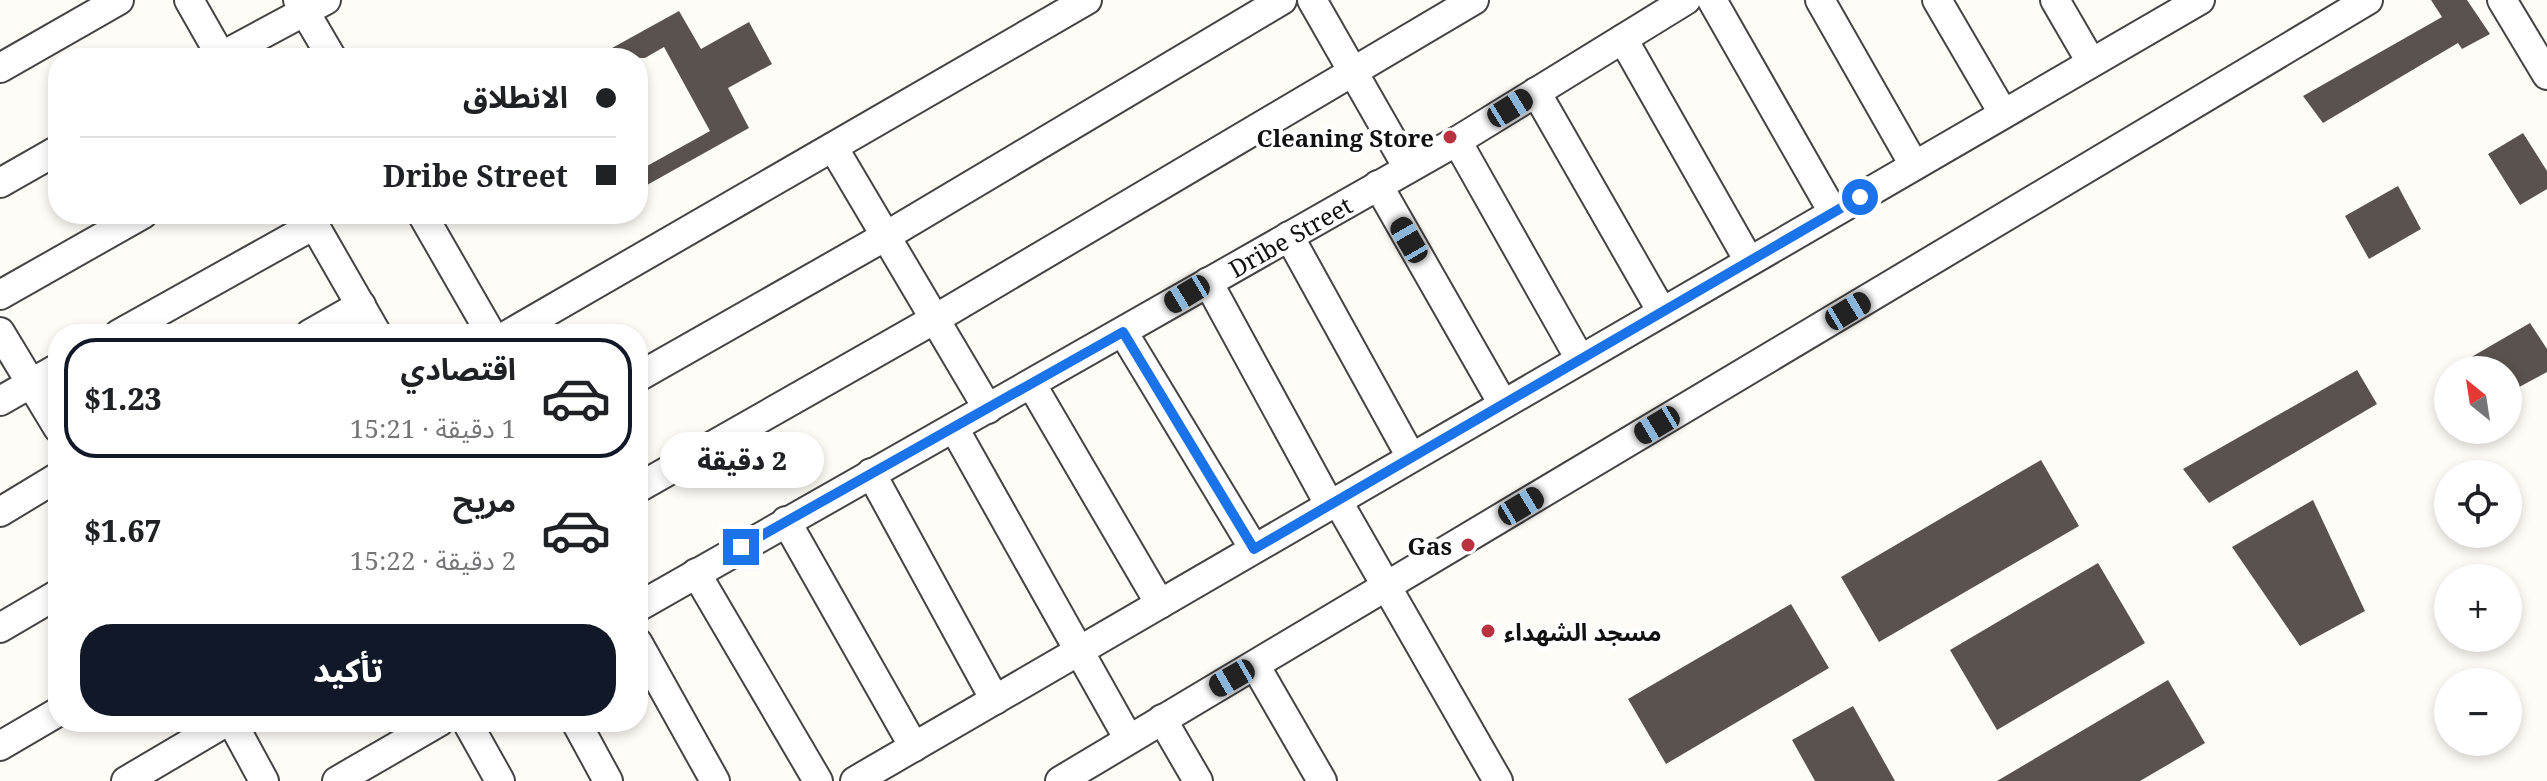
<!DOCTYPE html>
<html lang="ar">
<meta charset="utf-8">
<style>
body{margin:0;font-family:"Noto Serif","Noto Sans Arabic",serif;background:#f6f6f6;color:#202124;direction:rtl;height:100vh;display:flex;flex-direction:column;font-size:30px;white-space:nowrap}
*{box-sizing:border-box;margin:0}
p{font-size:26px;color:#757577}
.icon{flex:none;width:44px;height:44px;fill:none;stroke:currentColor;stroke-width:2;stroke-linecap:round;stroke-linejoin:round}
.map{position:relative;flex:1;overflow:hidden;direction:ltr}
.sheet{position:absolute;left:48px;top:324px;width:600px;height:408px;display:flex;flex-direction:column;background:#fff;border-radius:32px;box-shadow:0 4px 12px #0003;direction:rtl}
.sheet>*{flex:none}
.banner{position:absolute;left:48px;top:48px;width:600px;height:176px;border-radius:32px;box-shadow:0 4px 12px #0003;direction:rtl;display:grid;align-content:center;height:176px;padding:0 32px;background:#fff}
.needle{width:52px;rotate:330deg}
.tools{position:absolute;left:2434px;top:356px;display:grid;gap:16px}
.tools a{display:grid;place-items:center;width:88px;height:88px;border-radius:50%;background:#fff;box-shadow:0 4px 12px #0003;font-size:40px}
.end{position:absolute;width:36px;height:36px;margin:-18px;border:10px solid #1a73e8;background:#fff;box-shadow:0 0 0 4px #fff}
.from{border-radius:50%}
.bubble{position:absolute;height:56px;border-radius:28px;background:#fff;box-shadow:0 4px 12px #0003;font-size:26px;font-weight:800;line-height:56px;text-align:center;direction:rtl}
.car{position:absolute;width:24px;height:48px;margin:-24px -12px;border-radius:10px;box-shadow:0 0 6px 2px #0007;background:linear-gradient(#222 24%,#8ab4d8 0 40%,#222 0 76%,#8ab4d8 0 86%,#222 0)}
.banner b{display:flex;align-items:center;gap:28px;height:76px;font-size:30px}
.banner b+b{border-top:2px solid #e0e0e0}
.banner i{width:20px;height:20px;background:#202124}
ul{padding:14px 0 0;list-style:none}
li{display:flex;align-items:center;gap:24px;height:120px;margin:0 16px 12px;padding:0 16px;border:4px solid transparent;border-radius:32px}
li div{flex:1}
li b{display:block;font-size:30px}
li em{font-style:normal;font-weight:800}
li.active{border-color:#111827}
li>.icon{width:72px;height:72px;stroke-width:1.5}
.primary-button{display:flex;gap:16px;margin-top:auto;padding:16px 32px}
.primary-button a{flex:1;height:92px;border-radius:32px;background:#111827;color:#fff;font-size:32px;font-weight:800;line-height:92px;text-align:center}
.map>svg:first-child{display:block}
.building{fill:#59524e}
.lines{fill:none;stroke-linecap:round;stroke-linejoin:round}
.minor-casing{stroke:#444;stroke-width:32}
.minor{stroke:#fff;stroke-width:28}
.route{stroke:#1a73e8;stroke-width:10}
.poi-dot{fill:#b8323f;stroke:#fff;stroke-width:3}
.labels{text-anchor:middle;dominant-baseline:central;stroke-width:8;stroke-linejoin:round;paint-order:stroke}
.poi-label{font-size:24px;font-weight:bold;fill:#111;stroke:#fff;text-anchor:end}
.street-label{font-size:24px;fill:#111;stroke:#fff}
</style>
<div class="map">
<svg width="2547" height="781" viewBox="0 0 2547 781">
<rect width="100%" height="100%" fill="#fefcf6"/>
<path class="building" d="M2431,0H2467L2490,34L2462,49L2458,43L2323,123L2303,96L2442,17Z
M679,11L701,49L749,22L772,64L728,88L749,128L638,190V171L710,131L664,47L645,58H594Z
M2523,133L2547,171V189L2520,205L2488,154Z
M2398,186L2421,229L2369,259L2345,216Z
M2530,323L2547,349V372L2508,393V370H2449Z
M2357,370L2377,404L2209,503L2183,469Z
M2041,460L2079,526L1879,642L1841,577Z
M2313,500L2365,611L2300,646L2232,547Z
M2098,563L2145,643L1997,730L1950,650Z
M1791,604L1829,668L1666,764L1628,699Z
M2168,680L2205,743L2140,781H1997Z
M1853,706L1895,781H1815L1792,740Z"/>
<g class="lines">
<g class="minor-casing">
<g id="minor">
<path d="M189,0L222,58"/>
<path d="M298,0L332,58"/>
<path d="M1312,0L1408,168"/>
<path d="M1712,0L1833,212"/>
<path d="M1820,0L1914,165"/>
<path d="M1937,0L2003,113"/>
<path d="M2055,0L2091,62"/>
<path d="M2502,0L2547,75"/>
<path d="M1623,39L1749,261"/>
<path d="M218,58L326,0"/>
<path d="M0,68L119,0"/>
<path d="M1536,92L1662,312"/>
<path d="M1457,141L1580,359"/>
<path d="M833,147L988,409"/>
<path d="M0,183L58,150"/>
<path d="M1378,185L1503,404"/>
<path d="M308,214L377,334"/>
<path d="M422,214L491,334"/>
<path d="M1289,236L1411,457"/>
<path d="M1208,282L1329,504"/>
<path d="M0,295L143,214"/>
<path d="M0,332L58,428"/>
<path d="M1123,332L1254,549"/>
<path d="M119,334L314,225"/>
<path d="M310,334L361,305"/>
<path d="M509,334L1087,0"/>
<path d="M638,377L886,236L1282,0"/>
<path d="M1032,385L1160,604"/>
<path d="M0,401L58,368"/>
<path d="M954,428L1128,738"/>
<path d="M871,473L995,700"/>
<path d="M638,488L935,319L1474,0"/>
<path d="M1337,500L1498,781"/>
<path d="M0,512L58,477"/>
<path d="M786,521L914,747"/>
<path d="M696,573L818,781"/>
<path id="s1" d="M638,607L1457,141L1686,0"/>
<path d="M0,628L58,594"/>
<path d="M638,643L715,781"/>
<path d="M1255,665L1322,781"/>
<path d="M1162,719L1198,781"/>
<path d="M232,722L264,781"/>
<path d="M467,722L500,781"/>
<path d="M576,722L608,781"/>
<path d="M0,746L58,712"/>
<path d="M126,781L226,722"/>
<path d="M337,781L439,722"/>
<path d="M855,781L2200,0"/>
<path d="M1060,781L2368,0"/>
</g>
</g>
<use href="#minor" class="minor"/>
</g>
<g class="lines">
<path class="route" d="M741,547L1123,332L1254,549L1860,197"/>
</g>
<g class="poi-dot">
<circle cx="1450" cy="137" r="8"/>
<circle cx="1468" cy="545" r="8"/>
<circle cx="1488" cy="631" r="8"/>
</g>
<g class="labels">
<g class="poi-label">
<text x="1434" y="137">Cleaning Store</text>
<text x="1452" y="545">Gas</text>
<text x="1504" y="631" text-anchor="start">مسجد الشهداء</text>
</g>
<g class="street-label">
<text stroke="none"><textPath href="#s1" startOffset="750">Dribe Street</textPath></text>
</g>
</g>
</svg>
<div class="tools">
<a><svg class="needle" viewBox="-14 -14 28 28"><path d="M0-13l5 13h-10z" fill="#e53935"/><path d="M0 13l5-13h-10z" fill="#757577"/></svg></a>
<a><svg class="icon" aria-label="locate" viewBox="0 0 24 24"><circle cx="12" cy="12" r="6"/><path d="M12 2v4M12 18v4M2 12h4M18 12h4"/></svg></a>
<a>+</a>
<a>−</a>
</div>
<i class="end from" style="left:1860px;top:197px"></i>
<i class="end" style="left:741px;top:547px"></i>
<div class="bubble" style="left:660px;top:432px;width:164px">2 دقيقة</div>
<i class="car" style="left:1510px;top:108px;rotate:58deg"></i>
<i class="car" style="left:1409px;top:240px;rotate:330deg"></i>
<i class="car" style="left:1187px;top:294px;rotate:239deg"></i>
<i class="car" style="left:1848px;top:311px;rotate:59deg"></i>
<i class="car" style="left:1657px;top:425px;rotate:239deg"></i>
<i class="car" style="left:1521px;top:506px;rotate:59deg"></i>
<i class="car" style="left:1232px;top:678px;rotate:240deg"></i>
<div class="banner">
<b><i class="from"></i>الانطلاق</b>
<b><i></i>Dribe Street</b>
</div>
<section class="sheet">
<ul>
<li class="active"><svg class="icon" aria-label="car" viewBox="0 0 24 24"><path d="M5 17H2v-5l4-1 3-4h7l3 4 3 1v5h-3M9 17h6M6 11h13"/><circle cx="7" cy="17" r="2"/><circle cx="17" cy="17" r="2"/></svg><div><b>اقتصادي</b><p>1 دقيقة · 15:21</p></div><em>$1.23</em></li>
<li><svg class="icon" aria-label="car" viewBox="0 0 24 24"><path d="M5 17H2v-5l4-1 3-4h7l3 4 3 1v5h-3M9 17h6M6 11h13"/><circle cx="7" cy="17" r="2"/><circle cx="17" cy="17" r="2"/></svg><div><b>مريح</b><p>2 دقيقة · 15:22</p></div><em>$1.67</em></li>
</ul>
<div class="primary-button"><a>تأكيد</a></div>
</section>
</div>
